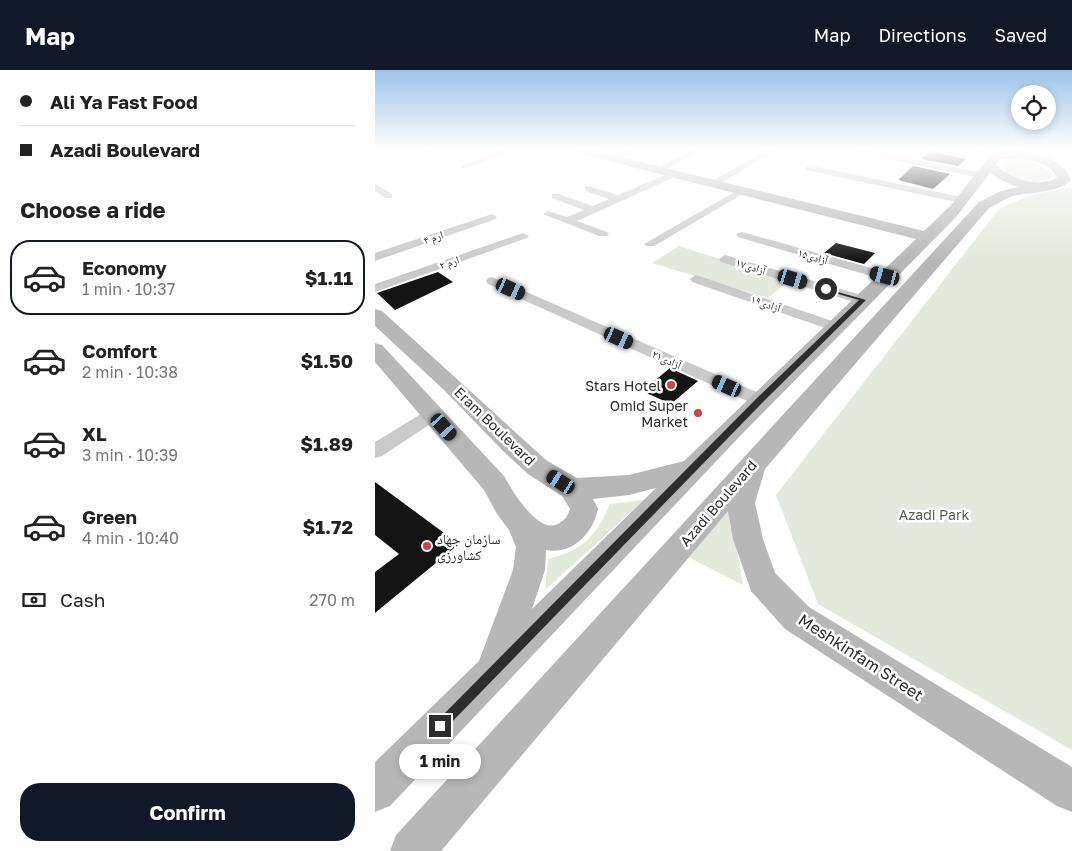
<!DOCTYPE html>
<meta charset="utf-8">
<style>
body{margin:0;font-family:"Golos Text","Noto Naskh Arabic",sans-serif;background:#f6f6f6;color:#222;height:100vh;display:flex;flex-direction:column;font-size:19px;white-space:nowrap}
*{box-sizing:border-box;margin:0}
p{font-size:16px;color:#767676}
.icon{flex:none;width:28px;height:28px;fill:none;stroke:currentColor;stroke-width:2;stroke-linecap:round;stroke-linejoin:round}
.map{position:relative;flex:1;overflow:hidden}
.details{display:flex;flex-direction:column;background:#fff;width:375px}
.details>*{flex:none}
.guide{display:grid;align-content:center;height:110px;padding:0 20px;background:#fff}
.tools{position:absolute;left:636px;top:15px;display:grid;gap:10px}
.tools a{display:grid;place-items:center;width:45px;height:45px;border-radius:50%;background:#fff;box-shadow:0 2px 8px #0003;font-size:25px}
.end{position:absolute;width:22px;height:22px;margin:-11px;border:6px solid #2d2d2d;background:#fff;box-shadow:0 0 0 2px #fff}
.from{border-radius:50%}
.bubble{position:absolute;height:35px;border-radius:18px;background:#fff;box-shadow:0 2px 8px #0003;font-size:16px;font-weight:700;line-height:35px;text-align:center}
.car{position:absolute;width:15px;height:30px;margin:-15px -8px;border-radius:6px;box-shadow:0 0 4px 1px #0007;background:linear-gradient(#222 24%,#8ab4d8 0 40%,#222 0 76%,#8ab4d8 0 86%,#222 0)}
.guide b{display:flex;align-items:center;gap:18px;height:48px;font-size:19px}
.guide b+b{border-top:1px solid #e0e0e0}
.guide i{width:12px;height:12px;background:#222}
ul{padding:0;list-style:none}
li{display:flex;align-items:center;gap:15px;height:75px;margin:0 10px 8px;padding:0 10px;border:2px solid transparent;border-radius:20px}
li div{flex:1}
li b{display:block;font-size:19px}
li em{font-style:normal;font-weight:700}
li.on{border-color:#111827}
li>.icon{width:45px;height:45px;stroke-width:1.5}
h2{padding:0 20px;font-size:22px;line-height:60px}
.pay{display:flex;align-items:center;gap:12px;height:55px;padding:0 20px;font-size:19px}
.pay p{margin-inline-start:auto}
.button{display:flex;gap:10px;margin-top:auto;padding:10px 20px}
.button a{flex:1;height:58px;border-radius:20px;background:#111827;color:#fff;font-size:20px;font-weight:700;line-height:58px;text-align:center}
header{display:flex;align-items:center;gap:30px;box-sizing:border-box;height:70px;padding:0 25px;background:#111827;color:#fff}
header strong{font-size:24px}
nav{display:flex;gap:28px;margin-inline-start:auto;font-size:18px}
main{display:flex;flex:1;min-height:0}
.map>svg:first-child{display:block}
.green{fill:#e3e9dc}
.building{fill:#141414}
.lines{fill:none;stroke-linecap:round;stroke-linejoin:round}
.street{fill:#cacaca;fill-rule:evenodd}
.secondary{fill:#b7b7b7;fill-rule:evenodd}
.route{fill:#2d2d2d}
.poi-dot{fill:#d53f4c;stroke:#fff;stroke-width:2}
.labels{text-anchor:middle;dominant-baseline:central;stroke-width:5;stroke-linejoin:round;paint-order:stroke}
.far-street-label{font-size:11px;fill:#2d2d2d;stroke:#fff}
.poi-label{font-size:14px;fill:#2d2d2d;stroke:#fff;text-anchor:end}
.street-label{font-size:14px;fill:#2d2d2d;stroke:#fff}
.park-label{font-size:14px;fill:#51653f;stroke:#fff}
.near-street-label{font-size:16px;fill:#2d2d2d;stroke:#fff}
</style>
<header>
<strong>Map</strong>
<nav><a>Map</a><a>Directions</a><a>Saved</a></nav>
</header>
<main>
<section class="details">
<div class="guide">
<b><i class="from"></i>Ali Ya Fast Food</b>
<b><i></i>Azadi Boulevard</b>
</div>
<h2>Choose a ride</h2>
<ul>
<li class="on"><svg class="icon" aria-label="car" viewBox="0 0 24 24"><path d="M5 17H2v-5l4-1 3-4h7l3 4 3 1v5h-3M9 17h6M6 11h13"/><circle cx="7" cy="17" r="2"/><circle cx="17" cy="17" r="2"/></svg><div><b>Economy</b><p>1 min · 10:37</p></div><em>$1.11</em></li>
<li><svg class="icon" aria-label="car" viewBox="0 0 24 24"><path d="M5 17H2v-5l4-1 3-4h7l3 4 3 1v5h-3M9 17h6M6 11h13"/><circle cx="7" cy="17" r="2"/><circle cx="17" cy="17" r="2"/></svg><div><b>Comfort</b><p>2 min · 10:38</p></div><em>$1.50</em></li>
<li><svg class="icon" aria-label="car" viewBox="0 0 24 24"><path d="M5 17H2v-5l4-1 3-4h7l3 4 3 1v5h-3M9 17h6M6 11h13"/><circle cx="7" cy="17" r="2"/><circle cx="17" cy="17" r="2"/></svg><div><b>XL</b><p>3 min · 10:39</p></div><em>$1.89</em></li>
<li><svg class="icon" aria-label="car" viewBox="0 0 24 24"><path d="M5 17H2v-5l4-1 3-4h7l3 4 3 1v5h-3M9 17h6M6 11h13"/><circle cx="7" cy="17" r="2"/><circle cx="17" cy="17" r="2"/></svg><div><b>Green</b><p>4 min · 10:40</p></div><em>$1.72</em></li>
</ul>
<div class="pay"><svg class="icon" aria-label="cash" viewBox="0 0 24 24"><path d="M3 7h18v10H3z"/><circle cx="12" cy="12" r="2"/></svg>Cash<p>270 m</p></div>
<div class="button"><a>Confirm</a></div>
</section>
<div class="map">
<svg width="697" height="781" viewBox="0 0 697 781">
<rect width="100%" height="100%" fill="#fff"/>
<path class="green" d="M634,89C649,88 664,94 676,102L677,108C661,116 636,112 627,96Z
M697,118V680L443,534L401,425L624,139C648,127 670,120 697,118Z
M304,176L413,211L393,228L277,193Z
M353,426L368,515L307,484Z
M269,430L170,520L173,489C209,480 221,466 235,434Z"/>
<path class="building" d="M554,81L573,85L591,89L583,96L546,89Z
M538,96L575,104L558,119L523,110Z
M461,173L500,183L489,194L449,183Z
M63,202L78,212L20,240L2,223Z
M295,298L323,311L296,334L267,321Z
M0,412L84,474L0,543V502L24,484L0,465Z"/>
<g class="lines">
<path class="street" d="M47,81H59L51,85Z
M123,81H135L93,98H87L86,96Z
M248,81H260L240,91L233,89Z
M314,81H325L286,102L283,103L279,100Z
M389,81H400L342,115H336L334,113Z
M475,81H493L605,102L610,105L605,108Z
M596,81H612L625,86L621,89Z
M434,95L586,127L591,130L586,133L431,100V96Z
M299,101L304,104L302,106L202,151L232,162L234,164L232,166H224L168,144L173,141L192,147L209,140L177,128V124H183L218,136L234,129L210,121V117L213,116L243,125Z
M0,114L17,124V128H11L0,121Z
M368,117L371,118V122L279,176H271L269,174Z
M117,144L122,147L121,149L0,191V183Z
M367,162L514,203L516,206L514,209H506L363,167L361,165L363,163Z
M148,163L154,166L152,168L0,222V214Z
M350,185L493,227L495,230L488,234L483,233L346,192L344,189Z
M321,205L466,254L468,257L466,260H456L317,212L315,209Z
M117,207L391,326L393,330L391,334L385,335L379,334L113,214L111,211L113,208Z
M57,339L63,341L66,345L63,349L7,386L0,388V372L51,341Z"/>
<path class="secondary" d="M200,81H221L549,161L576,135L617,83C642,77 686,83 696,110C685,123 651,122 635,127C628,130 621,135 614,138L390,399L380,433L388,469L400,503L434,537L697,697V742L682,736L410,559L376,521L358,469L353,441L66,781H15L21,765L604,132L626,121L643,117L626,110L615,103L581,147L367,364L15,736L0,742V692L104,591L138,500L141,477L134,460L122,444L109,420L0,292V273L7,275L129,406C137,420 165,469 186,452C191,449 193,445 195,439L187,426L153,404L129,382L68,319L0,256V239L7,241L171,390L202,408L254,405L309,391L541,169L202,83ZM624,89C641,88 676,89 682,108C661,118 638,110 621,95ZM281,418L157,539L170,500L171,480C198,485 218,463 223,439L218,429L254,425Z"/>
</g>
<linearGradient id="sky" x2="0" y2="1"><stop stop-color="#9cc4e8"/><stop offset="0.42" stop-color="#fff"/><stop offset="1" stop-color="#fff" stop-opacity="0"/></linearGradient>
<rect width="697" height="191" fill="url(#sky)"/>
<path class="route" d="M449,218L491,230L388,332L69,660L65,662L61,660L59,656L61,652L382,328L484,230L449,220Z"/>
<g class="poi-dot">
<circle cx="296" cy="315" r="5"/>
<circle cx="323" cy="343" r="5"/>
<circle cx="52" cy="476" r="5"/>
</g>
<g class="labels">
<g class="far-street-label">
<text transform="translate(58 167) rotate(-19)">ارم ۴</text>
<text transform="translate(438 186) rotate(16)">آزادی۱۵</text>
<text transform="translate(74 192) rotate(-19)">ارم ۲</text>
<text transform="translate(376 196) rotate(17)">آزادی۱۷</text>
<text transform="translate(391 233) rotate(19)">آزادی۱۹</text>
<text transform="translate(292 289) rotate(24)">آزادی۲۱</text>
</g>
<g class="poi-label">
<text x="286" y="315">Stars Hotel</text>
<text x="313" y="335">Omid Super<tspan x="313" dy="16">Market</tspan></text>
<text x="62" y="468" text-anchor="start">سازمان جهاد<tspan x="62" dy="16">کشاورزی</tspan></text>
</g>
<g class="street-label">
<text transform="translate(120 356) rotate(44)">Eram Boulevard</text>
<text transform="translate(343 433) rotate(-49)">Azadi Boulevard</text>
</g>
<g class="park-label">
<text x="559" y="444">Azadi Park</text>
</g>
<g class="near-street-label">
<text transform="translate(486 587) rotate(33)">Meshkinfam Street</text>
</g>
</g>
</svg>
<div class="tools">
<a><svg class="icon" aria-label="locate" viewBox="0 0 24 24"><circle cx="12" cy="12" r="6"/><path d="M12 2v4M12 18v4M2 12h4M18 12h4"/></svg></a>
</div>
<i class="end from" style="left:451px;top:219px"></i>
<i class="end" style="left:65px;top:656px"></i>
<div class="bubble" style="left:24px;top:674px;width:82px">1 min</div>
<i class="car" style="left:510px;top:206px;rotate:285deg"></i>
<i class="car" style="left:418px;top:209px;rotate:107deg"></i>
<i class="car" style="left:136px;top:219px;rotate:114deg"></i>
<i class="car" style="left:244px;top:268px;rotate:114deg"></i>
<i class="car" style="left:352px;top:316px;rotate:294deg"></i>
<i class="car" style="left:69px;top:357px;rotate:138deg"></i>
<i class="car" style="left:186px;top:412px;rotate:302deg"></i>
</div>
</main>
